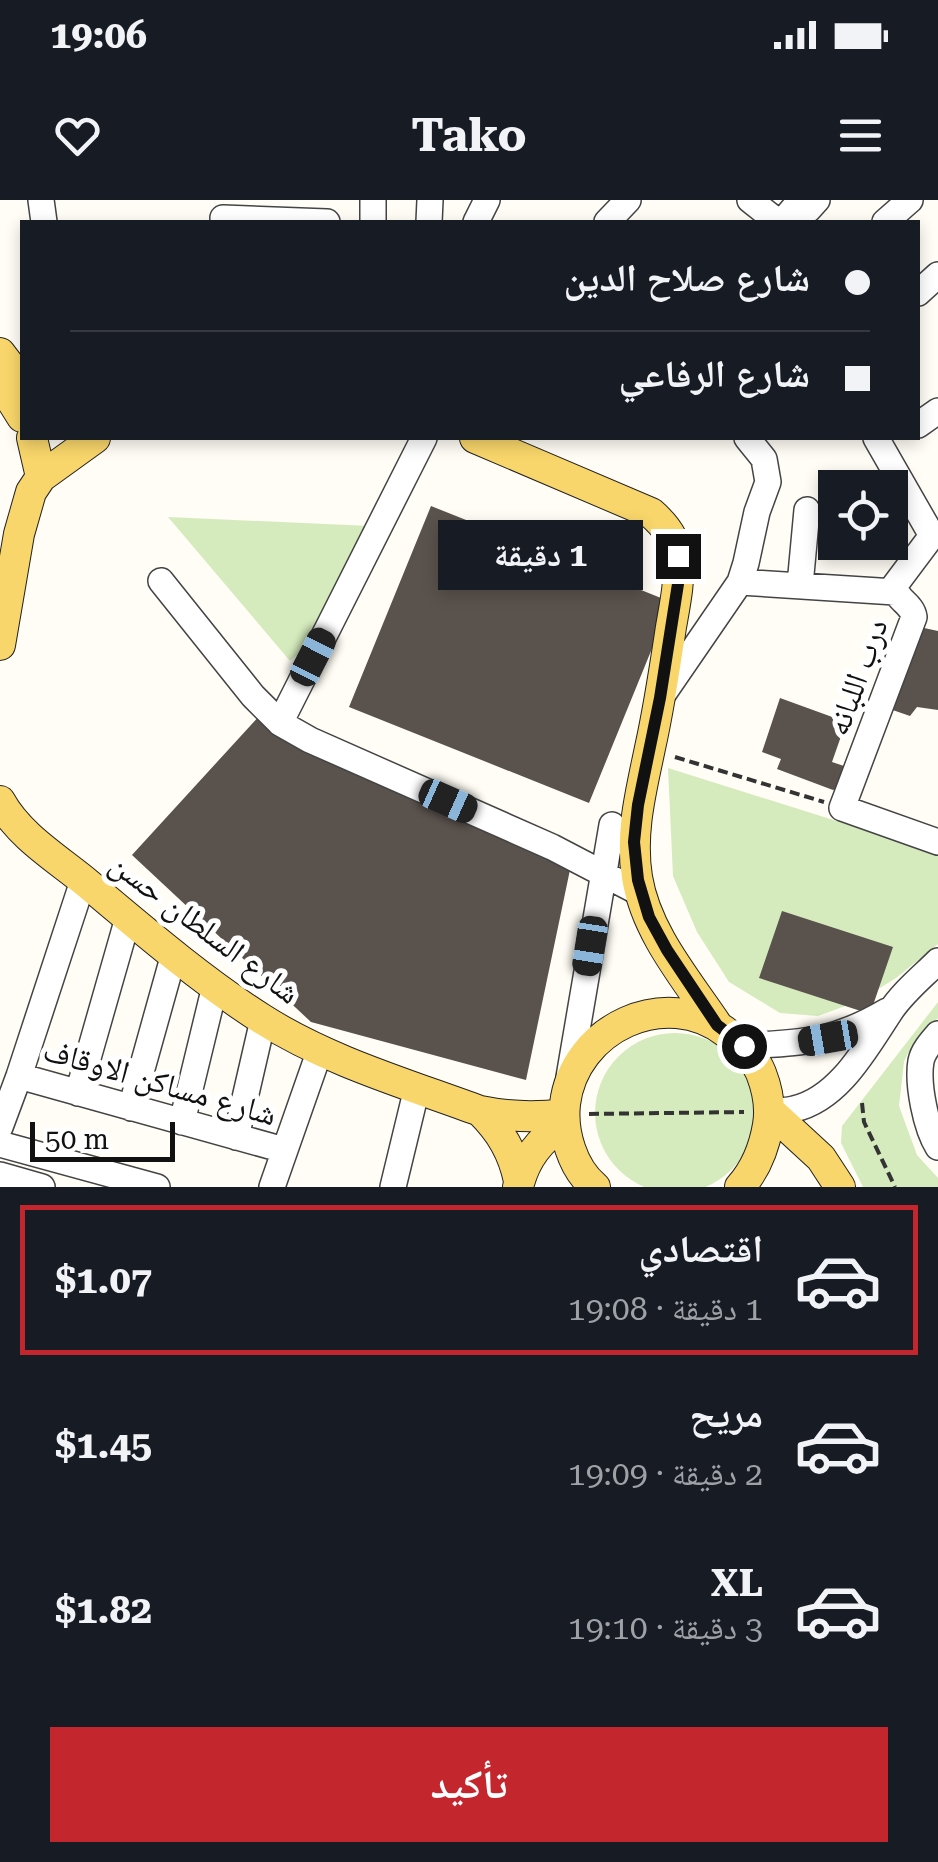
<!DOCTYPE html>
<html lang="ar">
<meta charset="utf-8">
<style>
body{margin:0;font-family:"Roboto Serif","Noto Naskh Arabic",serif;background:#20242c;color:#f1f3f6;direction:rtl;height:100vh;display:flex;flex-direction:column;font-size:38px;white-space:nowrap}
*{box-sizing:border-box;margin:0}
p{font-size:32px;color:#9ea1a6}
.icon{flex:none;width:55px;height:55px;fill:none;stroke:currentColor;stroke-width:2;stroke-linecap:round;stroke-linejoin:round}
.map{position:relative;height:987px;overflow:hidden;direction:ltr}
.details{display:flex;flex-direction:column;background:#171b24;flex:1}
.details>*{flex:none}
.hud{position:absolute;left:20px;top:20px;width:900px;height:220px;border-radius:0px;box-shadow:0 5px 15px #0003;direction:rtl;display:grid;align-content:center;height:220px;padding:0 50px;background:#171b24}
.tools{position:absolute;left:818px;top:270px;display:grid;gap:20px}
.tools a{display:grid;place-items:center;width:90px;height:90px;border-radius:0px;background:#171b24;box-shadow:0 5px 15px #0003;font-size:50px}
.scale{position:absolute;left:30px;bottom:25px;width:145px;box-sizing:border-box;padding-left:10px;border:5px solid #111;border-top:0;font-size:28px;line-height:35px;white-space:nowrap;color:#111;-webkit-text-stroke:8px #fff;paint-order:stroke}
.end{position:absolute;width:45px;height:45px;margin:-22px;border:12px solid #111;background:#fff;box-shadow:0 0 0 5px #fff}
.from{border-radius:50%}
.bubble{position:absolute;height:70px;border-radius:0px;background:#171b24;box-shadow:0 5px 15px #0003;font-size:32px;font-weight:700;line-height:70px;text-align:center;direction:rtl}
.car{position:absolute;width:30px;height:60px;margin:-30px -15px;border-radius:12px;box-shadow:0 0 8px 2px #0007;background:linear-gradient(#222 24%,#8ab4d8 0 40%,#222 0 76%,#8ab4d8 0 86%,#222 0)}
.hud b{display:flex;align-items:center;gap:35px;height:95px;font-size:38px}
.hud b+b{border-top:2px solid #363941}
.hud i{width:25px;height:25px;background:#f1f3f6}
ul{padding:18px 0 0;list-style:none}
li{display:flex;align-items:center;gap:30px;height:150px;margin:0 20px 15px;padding:0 30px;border:5px solid transparent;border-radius:0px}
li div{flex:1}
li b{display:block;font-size:38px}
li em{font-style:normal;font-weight:700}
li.active{border-color:#c4262e}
li>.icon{width:90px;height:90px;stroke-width:1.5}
.cta{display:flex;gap:20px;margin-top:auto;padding:20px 50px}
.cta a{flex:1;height:115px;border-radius:0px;background:#c4262e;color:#fff;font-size:40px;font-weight:700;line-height:115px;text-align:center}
.status{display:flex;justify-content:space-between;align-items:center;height:70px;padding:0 50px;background:#171b24;direction:ltr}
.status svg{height:28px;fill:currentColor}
header{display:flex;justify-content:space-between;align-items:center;height:130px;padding:0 50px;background:#171b24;font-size:45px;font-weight:700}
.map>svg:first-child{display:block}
.green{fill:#d5ebbd}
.building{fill:#5a524d}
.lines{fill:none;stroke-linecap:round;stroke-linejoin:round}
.minor-casing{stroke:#444;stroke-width:28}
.major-casing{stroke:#222;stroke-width:32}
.path{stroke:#333;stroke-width:4;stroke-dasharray:10 5;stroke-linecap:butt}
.minor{stroke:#fff;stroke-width:25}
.major{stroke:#f9d66b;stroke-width:30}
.route{stroke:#111;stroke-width:12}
.labels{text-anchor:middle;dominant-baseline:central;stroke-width:10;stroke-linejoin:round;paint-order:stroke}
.street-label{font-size:32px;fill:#111;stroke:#fff}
</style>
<div class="status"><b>19:06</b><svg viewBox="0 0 49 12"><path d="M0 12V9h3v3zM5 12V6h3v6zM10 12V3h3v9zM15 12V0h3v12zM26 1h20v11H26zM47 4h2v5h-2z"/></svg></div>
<header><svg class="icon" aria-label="menu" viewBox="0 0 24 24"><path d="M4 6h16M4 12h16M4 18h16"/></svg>Tako<svg class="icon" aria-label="heart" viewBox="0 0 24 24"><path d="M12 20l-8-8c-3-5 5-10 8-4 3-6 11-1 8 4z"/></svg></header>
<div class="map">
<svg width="938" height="987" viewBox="0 0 938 987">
<rect width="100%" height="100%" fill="#fffdf5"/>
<path class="green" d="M168,317L392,327L354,407L290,461Z
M668,568L938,653V744L896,778L859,801L818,816L780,813L729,782L697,732L673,676Z
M938,802V818L908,853L904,862L899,906L917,955L938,978V987H863L841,943L842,926Z
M595 913a80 80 0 1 1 160 0a80 80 0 1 1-160 0Z"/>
<path class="building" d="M431,306L671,402L589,603L349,507Z
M915,426L938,431V510L917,507L910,516L884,507Z
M780,498L846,522L832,562L844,566L846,574L840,587L833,590L777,569L781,559L762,552Z
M261,514L571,665L526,880L311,822L132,655Z
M782,711L893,747L870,814L759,778Z"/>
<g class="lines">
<g class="minor-casing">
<path id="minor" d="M41,0L44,22
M750,0L778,22
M223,18L327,22
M373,22V0
M429,22L430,0
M476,22L487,0
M607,22L628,0
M782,22L793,9L798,7L804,11L808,10L817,0
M885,22L910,0
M918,93L938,75
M918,225L938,211
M876,238L931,334L928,341L895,385C895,400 912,403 914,417L842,608L938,642
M161,381L253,496L280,523L310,540L552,647L642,694
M740,382L895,392
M800,385L807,310
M661,497L740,382L746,363L757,312L768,282L764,259L747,238
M280,523L424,238
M938,834C931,842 923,851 921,861C917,884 926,928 938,947
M744,846C804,842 833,843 887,811
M19,876L284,950
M569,877L612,625
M78,893L128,718
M131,908L174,754
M770,911C778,911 786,911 794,909C839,899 866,848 890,812C902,793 922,777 938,761
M182,922L215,786
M0,927L19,876L83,681
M236,937L263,820
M0,944L157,987
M0,975L42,987
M272,987L320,850
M393,987L417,888"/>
</g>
<g class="major-casing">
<path id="major" d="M0,153L22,182
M0,182L22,217
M32,238L41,277
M475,238L651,313C665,325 676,339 678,358C680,381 675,404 671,427C665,467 659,508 650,548C641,592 630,632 637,677C646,733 687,780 717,825
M0,445L19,334L31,292L41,277L95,238
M0,601C19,636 58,659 88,684C144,731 201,780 262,819C328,861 407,884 480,911C509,917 534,918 564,914
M480,911C501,932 513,952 519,981
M770,911L821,958L840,987
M518,987C525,958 540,940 564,923
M595,987C572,968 562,932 565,904C574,828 666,785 727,833C742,844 754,856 761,873C768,891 771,907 768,925C764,949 756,969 740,987"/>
</g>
<path class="path" d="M675,557L824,602
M862,903L864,922L895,987
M589,914L744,912"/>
<use href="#minor" class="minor"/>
<use href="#major" class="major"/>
</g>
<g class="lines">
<path class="route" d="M678,356V384L660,498L638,605L634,642L638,680L649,717L667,750L717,825L744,846"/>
</g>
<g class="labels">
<g class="street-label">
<text transform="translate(857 477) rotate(-70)">درب اللبانه</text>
<text transform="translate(205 728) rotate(37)">شارع السلطان حسن</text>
<text transform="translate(160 882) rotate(16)">شارع مساكن الاوقاف</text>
</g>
</g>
</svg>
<div class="tools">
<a><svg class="icon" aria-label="locate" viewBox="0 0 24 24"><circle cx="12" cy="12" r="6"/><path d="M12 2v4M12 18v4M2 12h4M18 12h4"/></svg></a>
</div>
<div class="scale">50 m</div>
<i class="end from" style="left:744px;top:846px"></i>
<i class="end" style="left:678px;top:356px"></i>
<div class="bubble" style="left:438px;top:320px;width:205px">1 دقيقة</div>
<i class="car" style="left:313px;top:457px;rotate:27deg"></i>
<i class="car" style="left:448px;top:601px;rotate:114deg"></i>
<i class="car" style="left:590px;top:746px;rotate:189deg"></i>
<i class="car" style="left:828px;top:838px;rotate:260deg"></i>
<div class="hud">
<b><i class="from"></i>شارع صلاح الدين</b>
<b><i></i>شارع الرفاعي</b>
</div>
</div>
<section class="details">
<ul>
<li class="active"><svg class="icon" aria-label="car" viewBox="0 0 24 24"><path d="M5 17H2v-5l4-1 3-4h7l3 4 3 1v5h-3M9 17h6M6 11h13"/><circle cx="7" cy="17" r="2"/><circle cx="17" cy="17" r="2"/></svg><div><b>اقتصادي</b><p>1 دقيقة · 19:08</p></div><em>$1.07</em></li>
<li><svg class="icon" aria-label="car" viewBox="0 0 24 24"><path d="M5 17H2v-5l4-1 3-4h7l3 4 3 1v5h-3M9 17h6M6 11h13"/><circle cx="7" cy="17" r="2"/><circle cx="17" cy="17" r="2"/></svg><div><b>مريح</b><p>2 دقيقة · 19:09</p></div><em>$1.45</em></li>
<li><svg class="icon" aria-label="car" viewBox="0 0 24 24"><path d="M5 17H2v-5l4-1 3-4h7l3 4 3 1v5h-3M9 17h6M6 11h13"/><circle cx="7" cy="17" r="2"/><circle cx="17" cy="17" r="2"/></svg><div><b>XL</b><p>3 دقيقة · 19:10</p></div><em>$1.82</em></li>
</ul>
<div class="cta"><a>تأكيد</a></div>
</section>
